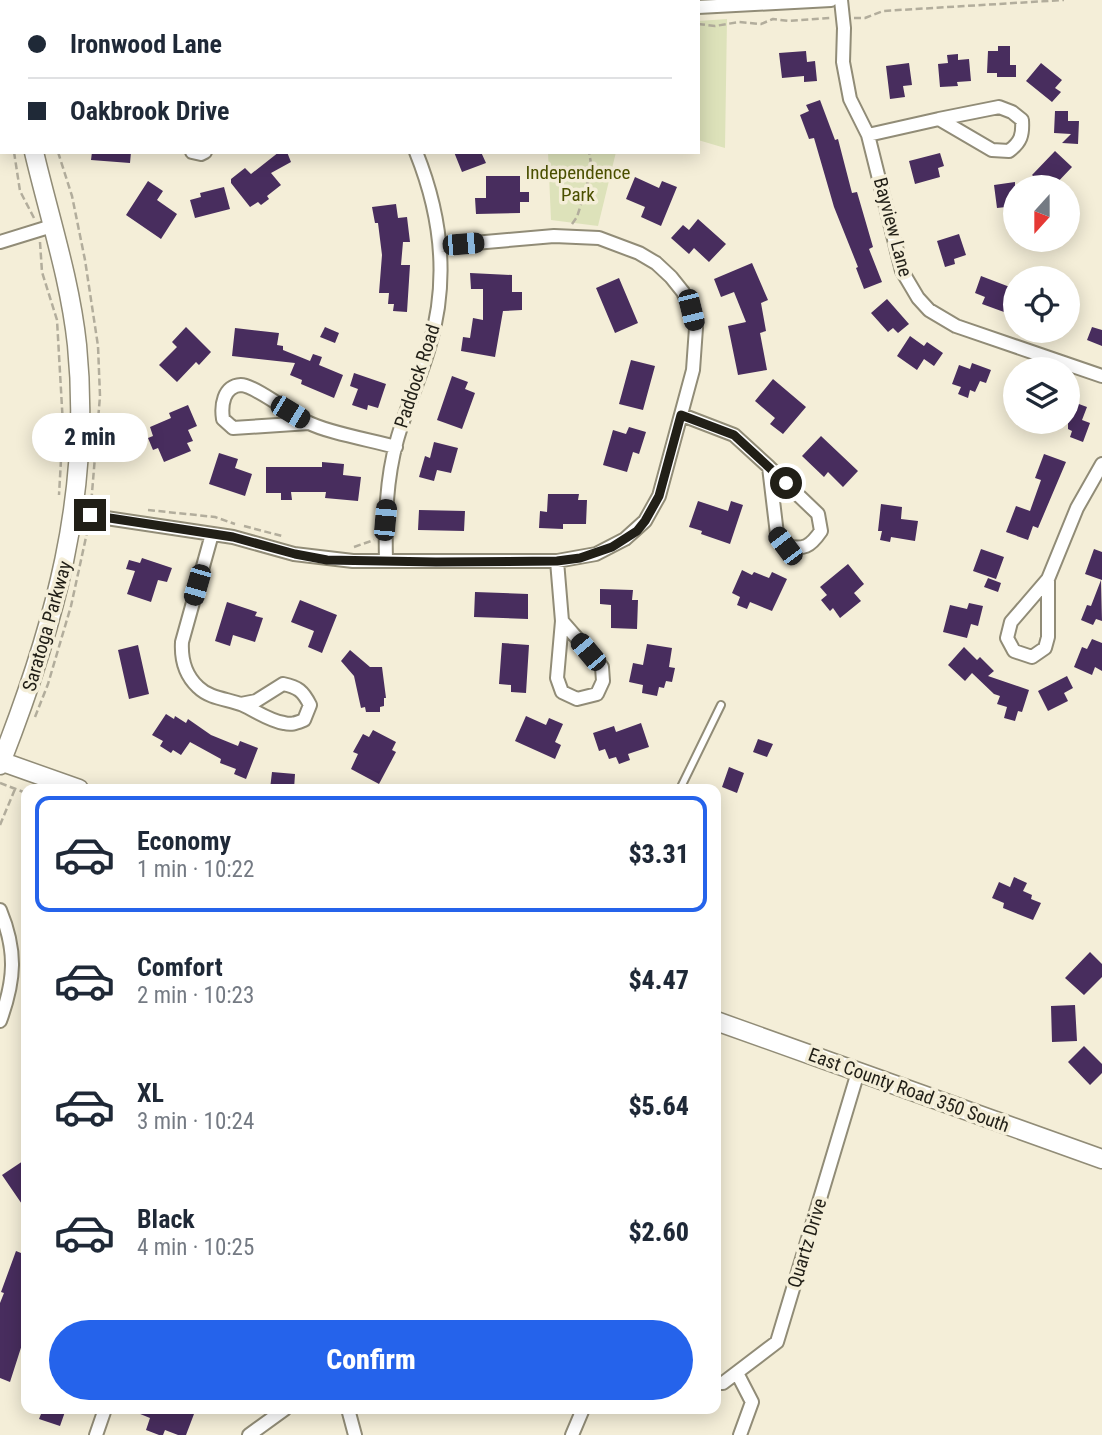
<!DOCTYPE html>
<meta charset="utf-8">
<style>
body{margin:0;font-family:"Roboto Condensed",sans-serif;background:#f2f2f3;color:#1f2937;height:100vh;display:flex;flex-direction:column;font-size:26px;white-space:nowrap}
*{box-sizing:border-box;margin:0}
p{font-size:23px;color:#747a83}
.icon{flex:none;width:38px;height:38px;fill:none;stroke:currentColor;stroke-width:2;stroke-linecap:round;stroke-linejoin:round}
.map{position:relative;flex:1;overflow:hidden}
.side{position:absolute;left:21px;top:784px;width:700px;height:630px;display:flex;flex-direction:column;background:#fff;border-radius:14px;box-shadow:0 4px 18px #0003}
.side>*{flex:none}
.banner{position:absolute;left:0px;top:0px;width:700px;height:154px;box-shadow:0 4px 18px #0003;display:grid;align-content:center;height:154px;padding:0 28px;background:#fff}
.needle{width:46px;rotate:201deg}
.controls{position:absolute;left:1003px;top:175px;display:grid;gap:14px}
.controls a{display:grid;place-items:center;width:77px;height:77px;border-radius:50%;background:#fff;box-shadow:0 4px 18px #0003;font-size:35px}
.end{position:absolute;width:32px;height:32px;margin:-16px;border:9px solid #211f17;background:#fff;box-shadow:0 0 0 4px #fff}
.from{border-radius:50%}
.bubble{position:absolute;height:49px;border-radius:24px;background:#fff;box-shadow:0 4px 18px #0003;font-size:23px;font-weight:800;line-height:49px;text-align:center}
.car{position:absolute;width:21px;height:42px;margin:-21px -10px;border-radius:9px;box-shadow:0 0 5px 2px #0007;background:linear-gradient(#222 24%,#8ab4d8 0 40%,#222 0 76%,#8ab4d8 0 86%,#222 0)}
.banner b{display:flex;align-items:center;gap:24px;height:66px;font-size:26px}
.banner b+b{border-top:2px solid #e0e1e3}
.banner i{width:18px;height:18px;background:#1f2937}
ul{padding:12px 0 0;list-style:none}
li{display:flex;align-items:center;gap:21px;height:116px;margin:0 14px 10px;padding:0 14px;border:4px solid transparent;border-radius:14px}
li div{flex:1}
li b{display:block;font-size:26px}
li em{font-style:normal;font-weight:800}
li.selected{border-color:#2563eb}
li>.icon{width:63px;height:63px;stroke-width:1.5}
.primary-button{display:flex;gap:14px;margin-top:auto;padding:14px 28px}
.primary-button a{flex:1;height:80px;border-radius:42px;background:#2563eb;color:#fff;font-size:28px;font-weight:800;line-height:80px;text-align:center}
.map>svg:first-child{display:block}
.green{fill:#dde2ba}
.building{fill:#482d5e}
.lines{fill:none;stroke-linecap:round;stroke-linejoin:round}
.lane-casing{stroke:#918c77;stroke-width:10}
.street-casing{stroke:#918c77;stroke-width:16}
.secondary-casing{stroke:#918c77;stroke-width:21}
.path{stroke:#b2ad9c;stroke-width:2.5;stroke-dasharray:7 3.5;stroke-linecap:butt}
.lane{stroke:#fff;stroke-width:6}
.street{stroke:#fff;stroke-width:12}
.secondary{stroke:#fff;stroke-width:18}
.route{stroke:#211f17;stroke-width:9}
.labels{text-anchor:middle;dominant-baseline:central;stroke-width:7;stroke-linejoin:round;paint-order:stroke}
.park-label{font-size:19px;fill:#4b5000;stroke:#f4eed8}
.street-label{font-size:19px;fill:#211f17;stroke:#f4eed8}
</style>
<div class="map">
<svg width="1102" height="1435" viewBox="0 0 1102 1435">
<rect width="100%" height="100%" fill="#f4eed8"/>
<path class="green" d="M727,19L725,148L698,140V21Z
M548,152H616L598,226L551,220Z"/>
<path class="building" d="M998,46H1010V65H1016V77H997V73H987L988,51H998Z
M806,51L807,62L815,61L817,81L804,82V76L782,78L779,53Z
M958,54V60L969,59L971,81L957,82L958,86L940,87L938,64L948,63L947,55Z
M909,63L912,85L903,86L905,97L890,99L886,66Z
M1041,63L1062,80L1055,88L1061,92L1052,102L1026,81Z
M820,100L835,140L838,139L852,193L857,192L873,247L869,249L882,282L864,289L856,268L858,267L834,207L814,138L809,139L800,115L809,111L806,105Z
M1055,111H1068V121H1079L1078,144L1062,143L1071,134L1054,133Z
M1055,151L1072,167L1054,186L1048,180L1043,185L1032,175Z
M92,152H131L130,163L91,160Z
M279,152H287L291,162L271,173L281,185L267,196L269,199L261,205L258,202L250,207L231,183V179L245,168L251,174Z
M454,152H481L486,163L462,172Z
M940,153L944,166L938,168L940,177L915,184L909,161Z
M486,176H520V192H529V202H520V213L476,214L475,198H486Z
M635,177L659,188L662,181L677,187L661,226L641,217L645,207L626,199Z
M148,181L163,191L157,200L177,214L161,239L126,215Z
M1015,182V206L997,208L994,185Z
M224,187L230,209L195,218L190,200L201,197L200,193Z
M396,204L398,218L407,217L410,242H403L401,265H410L407,312L393,311L394,304H388L389,293H379L382,255L378,223H375L372,207Z
M698,219L726,244L709,262L694,248L689,254L671,238L683,225L689,230Z
M959,234L966,255L954,259L955,264L945,267L937,241Z
M752,263L768,300L761,303L766,331L760,333L767,370L738,375L728,326L746,322L734,292L721,297L714,279Z
M470,273L512,275V292H522V310L503,311L495,357L461,351L463,337L470,338L473,318L483,320V289H471Z
M981,276L1015,289V316L982,304L985,297L975,293Z
M619,278L638,323L615,333L596,288Z
M887,299L909,324L898,333L893,328L888,332L871,313Z
M186,327L211,352L199,365L196,362L177,382L159,365L177,347L172,342Z
M325,327L339,333L335,343L320,337Z
M1092,327L1102,330V346L1087,340Z
M235,328L279,333L277,345L283,346V350L310,361L313,354L322,357L319,365L343,375L334,398L301,384L302,380L290,375L295,363L232,356Z
M910,336L924,346L927,342L943,353L934,366L924,359L917,370L897,356Z
M631,360L655,366L643,410L619,404Z
M972,363L991,370L986,383L980,381L975,392L970,390L968,398L958,394L961,387L952,384L959,365L970,369Z
M354,373L386,384L378,408L368,405L367,410L352,405L358,389L350,386Z
M452,376L468,382L465,389L475,393L462,429L437,420Z
M773,379L806,407L783,434L770,424L775,418L755,401Z
M1068,400L1087,407L1082,420L1090,423L1083,442L1070,437L1072,431L1068,429Z
M188,405L197,426L188,430L193,441L187,443L191,451L164,462L158,448L153,450L148,438L153,436L150,427L171,418L169,413Z
M629,427L646,432L639,454L633,452L627,472L603,465L613,430L626,434Z
M821,436L858,471L843,487L828,472L824,477L802,456Z
M434,442L458,448L451,473L437,470L434,481L419,477L425,456L430,458Z
M219,453L238,459L235,468L252,474L245,496L209,484Z
M1044,454L1066,462L1038,528L1033,526L1028,540L1006,532L1016,506L1030,511L1041,480L1035,478Z
M322,462L344,464L343,475L361,477L358,501L325,498L326,492H291L292,500H281V493H266V467H322Z
M548,494H579L578,500H587L586,524H563V529L539,528L540,511L547,512Z
M698,501L728,511L731,501L743,505L730,544L701,534L702,531L689,527Z
M881,504L902,507L901,519L918,521L915,541L891,537L890,542L880,540L882,531H878Z
M419,510L465,511L464,531L418,530Z
M981,549L1004,557L996,579L973,571Z
M1094,549L1102,552V580L1085,574Z
M142,558L172,568L167,582L158,580L151,602L127,594L135,571L126,569L129,560L140,563Z
M848,564L864,584L854,593L861,601L840,618L833,608L830,611L821,600L827,595L820,587Z
M742,570L752,575L754,572L769,578L772,572L787,579L772,611L750,602L747,609L737,605L740,597L732,593Z
M988,578L1001,583L998,592L984,587Z
M1101,580L1102,621L1096,619L1093,625L1081,620L1087,605L1091,606Z
M600,589L633,590L632,600H638L637,629L611,628V605L600,604Z
M475,592L528,594V619L474,617Z
M300,600L337,615L322,653L308,647L314,631L291,622Z
M227,602L257,612L255,616L263,618L255,642L233,635L230,646L215,641Z
M969,603L983,606L978,626L971,624L967,638L943,632L950,605L967,609Z
M1092,639L1102,643V671L1095,667L1092,675L1074,667L1082,647L1087,649Z
M502,643L529,645L526,693L511,692V685L499,684Z
M647,644L672,648L669,667L675,668L672,682L666,681L664,688L659,687L657,696L642,693L643,685L629,682L633,663L643,665Z
M138,645L149,694L129,699L118,650Z
M964,647L977,660L980,657L994,671L988,676L1029,690L1022,712L1018,711L1015,721L1004,718L1007,707L997,704L1000,696L994,694L972,673L965,681L948,665Z
M350,650L370,667H382L386,698H384V706L380,707V712H366L365,707L361,708L354,676L341,661Z
M1067,676L1073,688L1064,693L1068,701L1048,711L1038,691Z
M166,714L174,719L175,716L186,723L188,719L211,735L238,746L240,741L258,748L246,779L234,774L236,769L220,763L221,759L190,742L181,755L173,750L171,753L160,746L163,741L152,735Z
M526,716L546,725L549,718L563,724L555,742L561,745L555,759L515,741Z
M641,723L649,747L628,754L630,760L619,764L616,757L609,759L605,749L599,751L593,733L614,726L616,732Z
M373,730L396,742L392,750L396,752L379,784L351,769L358,754L353,752L363,734L369,737Z
M758,739L773,744L767,757L753,752Z
M729,767L744,773L737,793L722,787Z
M272,772L295,774L294,789H270Z
M1014,877L1027,883L1023,891L1032,895L1031,899L1041,903L1033,920L1003,908L1004,903L992,898L999,882L1010,887Z
M1090,952L1102,964V977L1084,995L1065,978Z
M1075,1005L1077,1041L1052,1042L1051,1006Z
M1084,1046L1102,1064V1073L1090,1085L1068,1062Z
M26,1159V1210L2,1175Z
M16,1251L26,1255V1332L10,1382L0,1378V1303L4,1293L1,1292Z
M43,1409H66L60,1426L39,1419Z
M128,1409H181L194,1414L186,1435H178L165,1430L163,1435H159L146,1430L150,1418Z"/>
<g class="lines">
<g class="lane-casing">
<path id="lane" d="M680,789L721,705"/>
</g>
<g class="street-casing">
<path id="street" d="M589,0L596,2
M841,0L844,28L843,62L850,99L868,135L902,271L918,298L929,310L956,326L1102,376
M83,2L86,0
M382,2V0
M698,7L831,0
M0,44L2,43
M868,135L939,119L992,150L1009,151C1021,142 1023,135 1022,120L1012,112L999,107L939,119
M192,152L201,154L205,152
M0,242L52,226
M682,415L734,435L769,467L777,534L785,546C804,550 810,547 821,531L818,514L769,467
M309,423L233,428L223,419C221,406 223,386 241,385C254,385 293,415 307,422C328,433 371,440 396,447
M73,513L233,537L294,554L353,561H557L596,554L625,539L645,521L659,496L693,370L696,328L691,310L683,292L671,277L656,263L639,253L599,238L554,236L440,246
M212,534L182,642C181,659 185,675 198,687C210,699 229,699 243,705C256,711 270,721 284,723C292,725 296,723 304,720L310,705C303,691 298,687 283,684L256,701L241,704
M386,561C385,520 386,480 397,440C406,408 421,377 430,344C449,279 441,214 416,152
M557,561L562,621L557,678L562,692L577,699L597,694L603,681L602,667L562,621
M1048,579V637L1045,648L1032,657L1014,651L1007,638L1011,622L1048,579L1077,508L1102,464
M0,910C17,951 15,980 0,1021
M737,1373L752,1402L740,1435
M716,1383H723L777,1342L858,1072
M348,1409L355,1435
M96,1435L105,1409
M249,1435L285,1409
M572,1435L583,1409"/>
</g>
<g class="secondary-casing">
<path id="secondary" d="M0,65L2,70
M0,761L79,789
M0,765C54,628 92,494 77,345C70,279 49,216 34,152
M716,1021L1102,1159"/>
</g>
<path class="path" d="M7,2V0
M854,18H865L883,11L1064,0
M698,24L715,26L739,22L761,24L773,19L789,21L830,18
M0,105L2,110
M14,152L20,191L34,218
M58,152L72,196L85,260L98,346L100,396L91,505
M572,224L577,217L592,169L589,152
M40,242L42,272L57,320L63,425L59,495
M148,510L215,517L235,524
M244,526L282,536
M354,547L374,540
M35,717L48,684L71,606L88,528
M0,783L26,793
M0,825L15,789"/>
<use href="#lane" class="lane"/>
<use href="#street" class="street"/>
<use href="#secondary" class="secondary"/>
</g>
<g class="lines">
<path class="route" d="M90,515L233,537L295,554L327,560L436,562L557,561L580,558L612,547L637,531L645,521L659,496L681,415L734,435L786,483"/>
</g>
<g class="labels">
<g class="park-label">
<text x="578" y="172">Independence<tspan x="578" dy="22">Park</tspan></text>
</g>
<g class="street-label">
<text transform="translate(893 227) rotate(75)">Bayview Lane</text>
<text transform="translate(417 376) rotate(-72)">Paddock Road</text>
<text transform="translate(47 626) rotate(-74)">Saratoga Parkway</text>
<text transform="translate(909 1090) rotate(20)">East County Road 350 South</text>
<text transform="translate(807 1243) rotate(-73)">Quartz Drive</text>
</g>
</g>
</svg>
<div class="controls">
<a><svg class="needle" viewBox="-14 -14 28 28"><path d="M0-13l5 13h-10z" fill="#e53935"/><path d="M0 13l5-13h-10z" fill="#747a83"/></svg></a>
<a><svg class="icon" aria-label="locate" viewBox="0 0 24 24"><circle cx="12" cy="12" r="6"/><path d="M12 2v4M12 18v4M2 12h4M18 12h4"/></svg></a>
<a><svg class="icon" aria-label="layers" viewBox="0 0 24 24"><path d="M12 4l9 5-9 5-9-5zM3 14l9 5 9-5"/></svg></a>
</div>
<i class="end from" style="left:786px;top:483px"></i>
<i class="end" style="left:90px;top:515px"></i>
<div class="bubble" style="left:32px;top:413px;width:116px">2 min</div>
<i class="car" style="left:463px;top:244px;rotate:85deg"></i>
<i class="car" style="left:691px;top:310px;rotate:166deg"></i>
<i class="car" style="left:290px;top:412px;rotate:121deg"></i>
<i class="car" style="left:385px;top:520px;rotate:5deg"></i>
<i class="car" style="left:785px;top:546px;rotate:323deg"></i>
<i class="car" style="left:197px;top:585px;rotate:196deg"></i>
<i class="car" style="left:588px;top:652px;rotate:320deg"></i>
<div class="banner">
<b><i class="from"></i>Ironwood Lane</b>
<b><i></i>Oakbrook Drive</b>
</div>
<section class="side">
<ul>
<li class="selected"><svg class="icon" aria-label="car" viewBox="0 0 24 24"><path d="M5 17H2v-5l4-1 3-4h7l3 4 3 1v5h-3M9 17h6M6 11h13"/><circle cx="7" cy="17" r="2"/><circle cx="17" cy="17" r="2"/></svg><div><b>Economy</b><p>1 min · 10:22</p></div><em>$3.31</em></li>
<li><svg class="icon" aria-label="car" viewBox="0 0 24 24"><path d="M5 17H2v-5l4-1 3-4h7l3 4 3 1v5h-3M9 17h6M6 11h13"/><circle cx="7" cy="17" r="2"/><circle cx="17" cy="17" r="2"/></svg><div><b>Comfort</b><p>2 min · 10:23</p></div><em>$4.47</em></li>
<li><svg class="icon" aria-label="car" viewBox="0 0 24 24"><path d="M5 17H2v-5l4-1 3-4h7l3 4 3 1v5h-3M9 17h6M6 11h13"/><circle cx="7" cy="17" r="2"/><circle cx="17" cy="17" r="2"/></svg><div><b>XL</b><p>3 min · 10:24</p></div><em>$5.64</em></li>
<li><svg class="icon" aria-label="car" viewBox="0 0 24 24"><path d="M5 17H2v-5l4-1 3-4h7l3 4 3 1v5h-3M9 17h6M6 11h13"/><circle cx="7" cy="17" r="2"/><circle cx="17" cy="17" r="2"/></svg><div><b>Black</b><p>4 min · 10:25</p></div><em>$2.60</em></li>
</ul>
<div class="primary-button"><a>Confirm</a></div>
</section>
</div>
